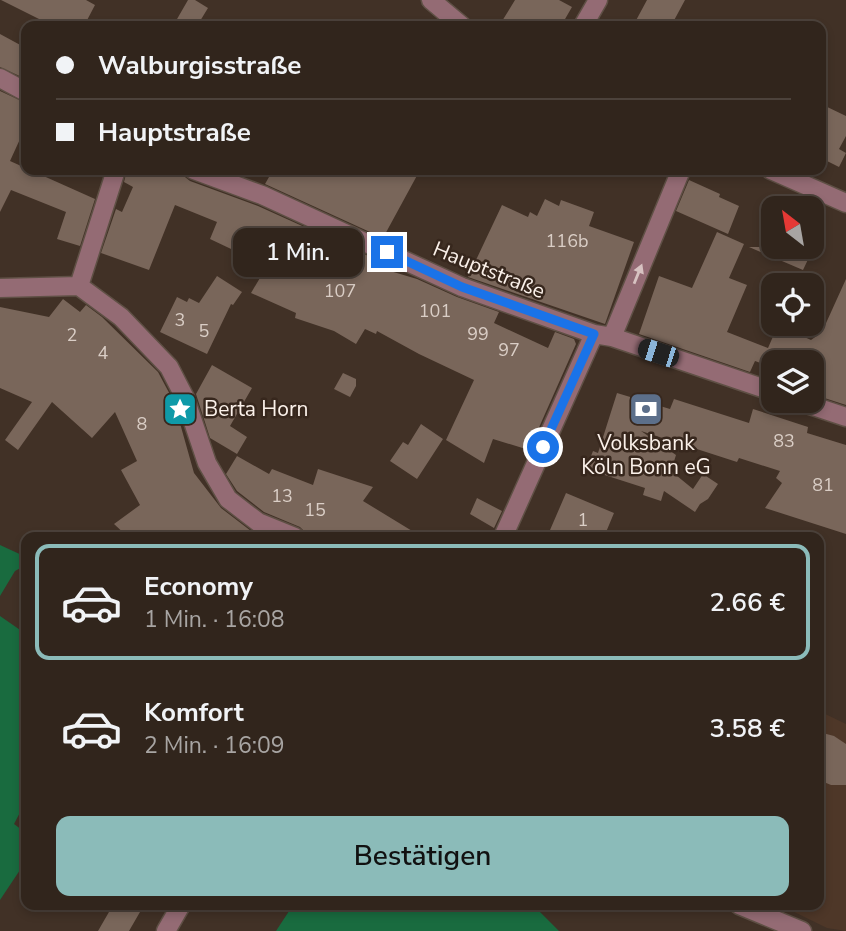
<!DOCTYPE html>
<html lang="de">
<meta charset="utf-8">
<style>
body{margin:0;font-family:"Nunito Sans",sans-serif;background:#392d25;color:#f1f3f6;height:100vh;display:flex;flex-direction:column;font-size:26px;white-space:nowrap}
*{box-sizing:border-box;margin:0}
p{font-size:23px;color:#a8a5a3}
.icon{flex:none;width:38px;height:38px;fill:none;stroke:currentColor;stroke-width:2;stroke-linecap:round;stroke-linejoin:round}
.map{position:relative;flex:1;overflow:hidden}
.drawer{position:absolute;left:21px;top:532px;width:803px;height:378px;display:flex;flex-direction:column;background:#31251c;border-radius:14px;box-shadow:0 4px 10px #0003,0 0 0 2px #4c423b}
.drawer>*{flex:none}
.banner{position:absolute;left:21px;top:21px;width:805px;height:154px;border-radius:14px;box-shadow:0 4px 10px #0003,0 0 0 2px #4c423b;display:grid;align-content:center;height:154px;padding:0 35px;background:#31251c}
.needle{width:46px;rotate:329deg}
.buttons{position:absolute;left:761px;top:196px;display:grid;gap:14px}
.buttons a{display:grid;place-items:center;width:63px;height:63px;border-radius:14px;background:#31251c;box-shadow:0 4px 10px #0003,0 0 0 2px #4c423b;font-size:35px}
.end{position:absolute;width:32px;height:32px;margin:-16px;border:9px solid #1a73e8;background:#fff;box-shadow:0 0 0 4px #fff}
.from{border-radius:50%}
.bubble{position:absolute;height:49px;border-radius:14px;background:#31251c;box-shadow:0 4px 10px #0003,0 0 0 2px #4c423b;font-size:23px;font-weight:600;line-height:49px;text-align:center}
.car{position:absolute;width:21px;height:42px;margin:-21px -10px;border-radius:9px;box-shadow:0 0 5px 2px #0007;background:linear-gradient(#222 24%,#8ab4d8 0 40%,#222 0 76%,#8ab4d8 0 86%,#222 0)}
.banner b{display:flex;align-items:center;gap:24px;height:66px;font-size:26px}
.banner b+b{border-top:2px solid #4c423b}
.banner i{width:18px;height:18px;background:#f1f3f6}
ul{padding:12px 0 0;list-style:none}
li{display:flex;align-items:center;gap:21px;height:116px;margin:0 14px 10px;padding:0 21px;border:4px solid transparent;border-radius:14px}
li div{flex:1}
li b{display:block;font-size:26px}
li em{font-style:normal;font-weight:600}
li.active{border-color:#8bbbb9}
li>.icon{width:63px;height:63px;stroke-width:1.5}
.primary-button{display:flex;gap:14px;margin-top:auto;padding:14px 35px}
.primary-button a{flex:1;height:80px;border-radius:14px;background:#8bbbb9;color:#111;font-size:28px;font-weight:600;line-height:80px;text-align:center}
.map>svg:first-child{display:block}
.built{fill:#4e3728}
.green{fill:#196b3f}
.building{fill:#79665a}
.lines{fill:none;stroke-linecap:round;stroke-linejoin:round}
.street-casing{stroke:#5f5045;stroke-width:21}
.street{stroke:#946b74;stroke-width:18}
.oneway{fill:#d7c2c1}
.route{stroke:#1a73e8;stroke-width:9}
.labels{text-anchor:middle;dominant-baseline:central;stroke-width:5;stroke-linejoin:round;paint-order:stroke}
.number-label{font-size:18px;fill:#dacec6}
.street-label{font-size:21px;fill:#fbf1ea;stroke:#37271d}
.poi-label{font-size:21px;fill:#fbf1ea;stroke:#37271d;text-anchor:start}
</style>
<div class="map">
<svg width="846" height="931" viewBox="0 0 846 931">
<rect width="100%" height="100%" fill="#413126"/>
<path class="built" d="M819,711L846,724V931L827,928L780,905H819Z"/>
<path class="green" d="M0,545L26,557V565L15,571L0,596Z
M0,616L26,634V801L14,824L26,833V861L0,900Z
M293,905H533L559,931H276Z"/>
<path class="building" d="M1,0H86L95,5L84,26H53Z
M188,0H195L208,8L197,26H173Z
M515,0H559L572,7L561,26H499Z
M647,0H685L671,26H633Z
M0,34L24,47L20,54L26,57V79L0,67Z
M0,91L26,103V126L10,161L95,199L80,246L57,239L66,212L11,190L0,212Z
M821,104L846,116V136L839,149L846,153L839,167L821,158Z
M127,170H183L185,177L190,181L258,206L373,258L370,265L417,279L457,297L499,312L494,323L548,348L555,332L574,339L576,344L529,450L493,439L484,463L446,440L474,380L419,354L377,331L376,334L365,329L356,344L334,331L295,318L296,313L251,293L267,266L210,239L217,222L175,205L149,270L101,253L116,209L122,212L133,187L124,182Z
M273,170H420L383,238L265,184Z
M689,180L720,194L719,197L739,206L728,234L676,211Z
M545,199L559,206L561,200L594,212L589,226L634,242L605,324L468,277L502,205L528,217L530,212L537,216Z
M717,232L744,244L729,278L747,285L727,332L768,348L778,325L811,340L822,332L846,279V405L812,394V362H774V368L755,361L750,372L639,334L659,276L692,288Z
M749,247H814L803,270Z
M217,276L242,292L233,305L231,304L207,354L160,332L177,297L187,302L189,298L199,303Z
M63,299L80,312L86,305L102,317L158,372L174,402L194,473L221,508L251,531L265,537H128L114,524L140,505L121,470L137,461L115,412L92,438L52,402L18,450L5,440L32,402L0,388V307L49,317Z
M212,365L252,388L230,426L247,437L237,454L210,438L196,394Z
M343,373L356,379V386L350,397L334,389Z
M617,393L670,409L674,399L749,423L753,409L808,427L807,433L846,445V534L765,508L782,483L776,478L780,471L739,458L737,462L641,431L676,455L671,471L693,489L703,474L718,484L708,499L700,504L695,512L664,491L661,501L643,495L645,488L586,469L593,451L598,453Z
M421,424L443,439L417,479L390,461L403,442L408,445Z
M237,456L269,474L272,469L313,485L318,469L373,487L363,501L422,537H306L304,531L300,527L264,512L237,491L226,474Z
M566,493L614,513L604,537H547Z
M477,498L502,511L494,528L470,514Z
M819,732L834,736L846,744V785H831L819,780Z
M113,905H127L140,912L129,931H98Z"/>
<g class="lines">
<g class="street-casing">
<path id="street" d="M431,0L462,26
M583,26L598,0
M0,78L26,92
M194,170L262,195L462,287L594,334L612,337L774,392
M771,170L846,203
M79,286L121,317L169,367L185,398L207,463L228,499L258,522L295,537
M79,286L116,170
M0,288L79,286
M612,337L681,170
M798,401L846,417
M503,537L594,334
M739,905L802,931
M166,931L181,905"/>
</g>
<use href="#street" class="street"/>
</g>
<defs><path id="oneway-solid" d="M-6-.8H1V-3.2L6.5 0L1 3.2V.8H-6Z" transform="scale(1.75)"/></defs>
<use class="oneway" href="#oneway-solid" transform="translate(638 274) rotate(-68)"/>
<g class="lines">
<path class="route" d="M387,252L462,287L594,334L543,447"/>
</g>
<defs>
<g id="sight-square" transform="scale(1.75)"><rect x="-9" y="-9" width="18" height="18" rx="4" fill="#0f9aa8" stroke="#37271d"/><path d="M0-6L1.8-2.2L6-1.7L2.9 1.2L3.7 5.4L0 3.3L-3.7 5.4L-2.9 1.2L-6-1.7L-1.8-2.2Z" fill="#fff"/></g>
<g id="bank-square" transform="scale(1.75)"><rect x="-9" y="-9" width="18" height="18" rx="4" fill="#5c6f8a" stroke="#37271d"/><path d="M-6-4H6V4H-6ZM0-2.3a2.3 2.3 0 1 0 0 4.6a2.3 2.3 0 1 0 0-4.6Z" fill="#fff"/></g>
</defs>
<g fill-rule="evenodd">
<use href="#sight-square" x="180" y="409"/>
<use href="#bank-square" x="646" y="409"/>
</g>
<g class="labels">
<g class="number-label">
<text x="567" y="241">116b</text>
<text x="340" y="291">107</text>
<text x="435" y="311">101</text>
<text x="180" y="320">3</text>
<text x="204" y="331">5</text>
<text x="478" y="334">99</text>
<text x="72" y="335">2</text>
<text x="509" y="350">97</text>
<text x="103" y="353">4</text>
<text x="142" y="424">8</text>
<text x="784" y="441">83</text>
<text x="823" y="485">81</text>
<text x="282" y="496">13</text>
<text x="315" y="510">15</text>
<text x="583" y="520">1</text>
</g>
<g class="street-label">
<text transform="translate(489 270) rotate(22)">Hauptstraße</text>
</g>
<g class="poi-label">
<text x="204" y="409">Berta Horn</text>
<text x="646" y="443" text-anchor="middle">Volksbank<tspan x="646" dy="24">Köln Bonn eG</tspan></text>
</g>
</g>
</svg>
<div class="buttons">
<a><svg class="needle" viewBox="-14 -14 28 28"><path d="M0-13l5 13h-10z" fill="#e53935"/><path d="M0 13l5-13h-10z" fill="#a8a5a3"/></svg></a>
<a><svg class="icon" aria-label="locate" viewBox="0 0 24 24"><circle cx="12" cy="12" r="6"/><path d="M12 2v4M12 18v4M2 12h4M18 12h4"/></svg></a>
<a><svg class="icon" aria-label="layers" viewBox="0 0 24 24"><path d="M12 4l9 5-9 5-9-5zM3 14l9 5 9-5"/></svg></a>
</div>
<i class="end from" style="left:543px;top:447px"></i>
<i class="end" style="left:387px;top:252px"></i>
<div class="bubble" style="left:233px;top:228px;width:130px">1 Min.</div>
<i class="car" style="left:658px;top:353px;rotate:288deg"></i>
<div class="banner">
<b><i class="from"></i>Walburgisstraße</b>
<b><i></i>Hauptstraße</b>
</div>
<section class="drawer">
<ul>
<li class="active"><svg class="icon" aria-label="car" viewBox="0 0 24 24"><path d="M5 17H2v-5l4-1 3-4h7l3 4 3 1v5h-3M9 17h6M6 11h13"/><circle cx="7" cy="17" r="2"/><circle cx="17" cy="17" r="2"/></svg><div><b>Economy</b><p>1 Min. · 16:08</p></div><em>2.66 €</em></li>
<li><svg class="icon" aria-label="car" viewBox="0 0 24 24"><path d="M5 17H2v-5l4-1 3-4h7l3 4 3 1v5h-3M9 17h6M6 11h13"/><circle cx="7" cy="17" r="2"/><circle cx="17" cy="17" r="2"/></svg><div><b>Komfort</b><p>2 Min. · 16:09</p></div><em>3.58 €</em></li>
</ul>
<div class="primary-button"><a>Bestätigen</a></div>
</section>
</div>
